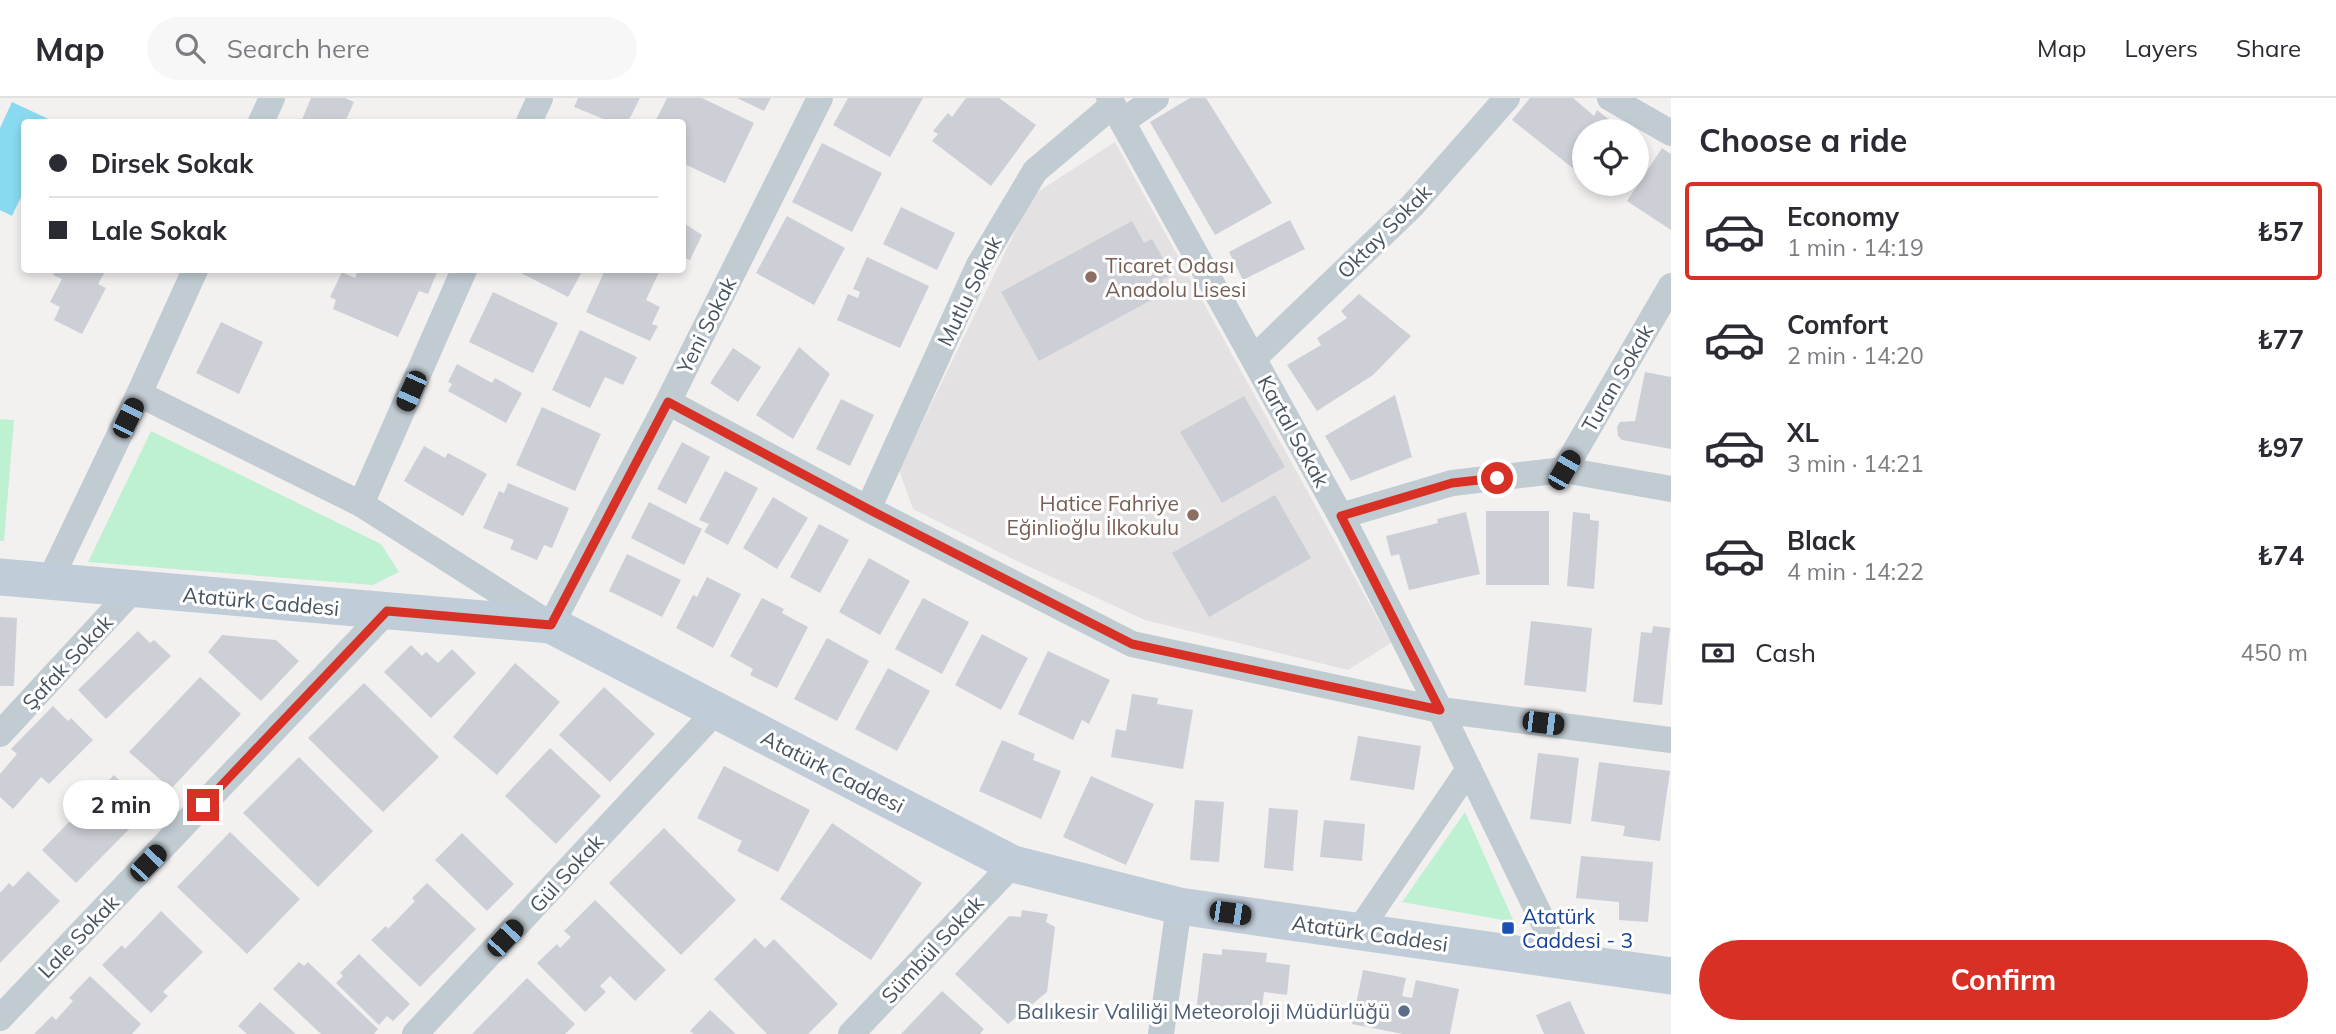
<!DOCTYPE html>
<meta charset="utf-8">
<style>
body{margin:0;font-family:Mulish,sans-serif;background:#f7f7f7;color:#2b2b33;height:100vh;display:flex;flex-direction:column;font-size:26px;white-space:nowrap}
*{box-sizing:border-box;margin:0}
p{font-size:23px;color:#7c7c81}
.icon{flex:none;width:38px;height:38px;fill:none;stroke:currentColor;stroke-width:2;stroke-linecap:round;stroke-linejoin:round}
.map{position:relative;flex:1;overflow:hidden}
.panel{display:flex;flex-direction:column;background:#fff;width:665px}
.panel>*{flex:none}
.top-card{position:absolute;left:21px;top:21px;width:665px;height:154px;border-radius:7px;box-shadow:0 4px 10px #0003;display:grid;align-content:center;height:154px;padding:0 28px;background:#fff}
.controls{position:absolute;left:1572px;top:21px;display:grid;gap:14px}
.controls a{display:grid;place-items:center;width:77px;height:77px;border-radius:50%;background:#fff;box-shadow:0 4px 10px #0003;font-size:35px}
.end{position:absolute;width:32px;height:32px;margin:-16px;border:9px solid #d93025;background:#fff;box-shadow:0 0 0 4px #fff}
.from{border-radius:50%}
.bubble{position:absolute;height:49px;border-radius:24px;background:#fff;box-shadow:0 4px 10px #0003;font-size:23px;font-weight:700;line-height:49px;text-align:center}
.car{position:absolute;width:21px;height:42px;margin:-21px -10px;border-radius:9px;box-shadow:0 0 5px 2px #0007;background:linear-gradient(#222 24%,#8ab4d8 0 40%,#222 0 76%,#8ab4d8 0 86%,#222 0)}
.top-card b{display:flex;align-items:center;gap:24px;height:66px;font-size:26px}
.top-card b+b{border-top:2px solid #e1e1e2}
.top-card i{width:18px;height:18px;background:#2b2b33}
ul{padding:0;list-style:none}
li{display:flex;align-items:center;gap:21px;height:98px;margin:0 14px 10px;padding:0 14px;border:4px solid transparent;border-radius:7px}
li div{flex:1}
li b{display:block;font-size:26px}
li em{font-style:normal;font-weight:700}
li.current{border-color:#d93025}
li>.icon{width:63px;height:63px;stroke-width:1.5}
h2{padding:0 28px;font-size:32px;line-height:84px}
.pay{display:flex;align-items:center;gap:18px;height:77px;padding:0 28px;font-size:26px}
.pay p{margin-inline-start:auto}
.button{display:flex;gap:14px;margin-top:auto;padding:14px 28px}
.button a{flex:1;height:80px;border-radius:42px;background:#d93025;color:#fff;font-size:28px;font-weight:700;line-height:80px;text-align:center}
header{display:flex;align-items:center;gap:42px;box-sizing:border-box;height:98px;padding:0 35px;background:#fff;border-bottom:2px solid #e1e1e2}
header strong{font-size:33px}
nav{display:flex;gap:38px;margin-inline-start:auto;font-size:24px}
.search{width:490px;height:63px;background:#f7f7f7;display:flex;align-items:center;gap:18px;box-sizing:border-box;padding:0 24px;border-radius:38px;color:#7c7c81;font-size:26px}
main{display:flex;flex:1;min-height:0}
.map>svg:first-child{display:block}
.education{fill:#e4e1e2}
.green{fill:#bef1d2}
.water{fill:#89daf0}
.building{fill:#cccfd5}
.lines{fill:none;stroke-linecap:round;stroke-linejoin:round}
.minor{stroke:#c0cbd2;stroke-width:26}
.secondary{stroke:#c0ccd8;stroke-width:37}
.route{stroke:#d93025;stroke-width:9}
.education-dot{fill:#8d6e63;stroke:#fff;stroke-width:2.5}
.transit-dot{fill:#1a4fb4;stroke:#fff;stroke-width:2.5}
.service-dot{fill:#5c6f8a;stroke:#fff;stroke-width:2.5}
.labels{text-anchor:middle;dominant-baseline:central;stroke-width:6;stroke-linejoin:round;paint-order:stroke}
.street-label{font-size:21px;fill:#47545f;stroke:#fff}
.education-label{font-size:21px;fill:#785e54;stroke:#fff;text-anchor:start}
.transit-label{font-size:21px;fill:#164399;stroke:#fff;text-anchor:start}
.service-label{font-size:21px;fill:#4e5e75;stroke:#fff;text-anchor:end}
</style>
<header>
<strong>Map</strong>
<div class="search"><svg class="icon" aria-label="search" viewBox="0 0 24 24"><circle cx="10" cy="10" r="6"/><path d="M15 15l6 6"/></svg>Search here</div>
<nav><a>Map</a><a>Layers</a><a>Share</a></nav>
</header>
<main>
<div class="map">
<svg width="1671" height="936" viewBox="0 0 1671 936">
<rect width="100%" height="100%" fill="#f3f0f0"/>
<path class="education" d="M1115,44L1391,545L1348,572L1145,522L1017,463L913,411L899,372L1033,97Z"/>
<path class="green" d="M0,321L14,322L4,443H0Z
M151,333L381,446L399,474L373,487L88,464Z
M1465,714L1514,824L1402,804Z"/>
<path class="water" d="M12,4L55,24H24V93L12,118L0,112V30Z"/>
<path class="building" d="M311,0H345L354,4L345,24H301Z
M578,0H640L628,24H611L574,9Z
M667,0H702L754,25L725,85L682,65V24H655Z
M737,0H771L764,13Z
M848,0H923L890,59L833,27Z
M966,0H999L1036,27L991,88L932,43L938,36L933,33L948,15L952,19Z
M1190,0H1206L1272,105L1215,137L1150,24Z
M1530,0H1573L1594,18L1597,12L1624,33H1584V79L1512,22Z
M822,45L882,75L852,134L792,104Z
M1662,50L1671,56V132L1627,103Z
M1592,86H1618L1608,98Z
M901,109L955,135L937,172L883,146Z
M787,118L845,150L814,207L756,175Z
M1290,122L1305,151L1243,182L1229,154Z
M1132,123L1144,145L1152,141L1172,177L1162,182L1168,193L1039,263L1001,194Z
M682,124L702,137L690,162L682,159Z
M867,159L929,188L900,250L837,222L848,196L858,200L860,194L853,191Z
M56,172H106L98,186L106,190L82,236L54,222L60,209L50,204L62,181L53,177Z
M358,172H438L428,196L419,193L398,239L333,211L336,202L330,199L342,174L355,180Z
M515,172H583L568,199Z
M605,172H660L646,202L660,209L652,226L658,228L650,243L586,214Z
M493,194L558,225L533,275L469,244Z
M1359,196L1411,238L1373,277L1317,313L1287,267L1321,247L1317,240L1347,220L1341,213Z
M221,224L263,244L239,296L196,275Z
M580,232L637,259L623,287L605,279L590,310L552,292Z
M799,249L830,276L793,341L756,317Z
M733,250L761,269L738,304L710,285Z
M457,266L492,285L495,280L522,295L506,325L448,293L452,286L448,284Z
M1645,274L1671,279V351L1622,342L1618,338L1617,329L1620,324L1635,323Z
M1395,297L1412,359L1351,383L1325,338Z
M1244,298L1285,369L1222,405L1180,334Z
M841,301L874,317L850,368L816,351Z
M542,309L601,336L575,393L516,367Z
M682,344L710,359L686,406L657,391Z
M424,348L445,360L448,355L487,376L463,418L404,383Z
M725,373L758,390L728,447L704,434L709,426L699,422Z
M508,385L569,410L552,450L544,447L537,462L510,451L514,442L483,430L499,393L504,395Z
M1275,397L1311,460L1209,519L1172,455Z
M773,399L808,420L777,471L743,450Z
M649,404L702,431L684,467L631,440Z
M1486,413H1549V487H1486Z
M1466,414L1480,476L1409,492L1399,456L1391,458L1386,438L1438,425L1437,421Z
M1573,414L1590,416V422L1599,423L1594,491L1567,488Z
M819,426L849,442L820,495L790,479Z
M627,456L681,482L662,519L609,493Z
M869,460L910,483L880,537L839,514Z
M707,479L741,496L713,550L676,530L693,497L697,499Z
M762,500L784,511L782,515L808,529L777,590L750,577L753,571L730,558Z
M923,500L969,524L942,576L895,551Z
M0,519L17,520L14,588H0Z
M1531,523L1592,530L1586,594L1524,587Z
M1653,528L1670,530L1662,607L1633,604L1641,534L1652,535Z
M138,533L150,545L154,542L171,558L106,621L78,592Z
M982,536L1028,560L1001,612L955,587Z
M222,537L276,542L299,563L261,603L208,554Z
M827,540L869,563L837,623L794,601Z
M411,547L422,558L426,554L438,565L452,551L476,575L431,620L384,574Z
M1048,553L1110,582L1089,626L1082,622L1073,642L1018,616Z
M515,565L560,604L497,677L453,639Z
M888,570L930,593L897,653L855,631Z
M200,579L241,616L171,691L129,654Z
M364,585L439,659L383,714L308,640Z
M604,589L655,636L610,684L559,637Z
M1132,596L1158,600L1157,606L1193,612L1183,671L1111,659L1116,631L1126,633Z
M53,608L68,623L71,620L93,642L49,686L41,679L13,711L0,699V676L17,656L11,651Z
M1358,638L1421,648L1414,692L1350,682Z
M1002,642L1035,656L1033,662L1061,673L1041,721L979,693Z
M550,650L601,698L556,746L505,698Z
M1538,655L1579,660L1571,726L1530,721Z
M299,659L373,733L318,789L243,715Z
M1599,664L1670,673L1660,743L1623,738L1625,728L1591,723Z
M724,668L810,712L778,774L737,753L742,743L697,720Z
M114,677L149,711L76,785L42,752Z
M1091,678L1154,706L1126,767L1063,739Z
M1195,702L1224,704L1219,764L1190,762Z
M1269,710L1298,712L1293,773L1264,770Z
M1324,722L1365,726L1362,763L1320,759Z
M832,725L922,785L871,862L780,801Z
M664,730L736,802L681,857L609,785Z
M230,734L300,801L247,856L177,789Z
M462,735L514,786L487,813L435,762Z
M1581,758L1653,764L1648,824L1619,822V804L1576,800Z
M28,773L60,803L0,865V795L9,785L13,789Z
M427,785L476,831L420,889L371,842L386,828L388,831L415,803L412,800Z
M595,802L666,872L635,903L610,878L600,888L606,894L585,914L537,865L557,846L560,850L571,839L564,833Z
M1022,812L1048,816L1046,824L1055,829L1047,894L1008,926L955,876L1009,818L1021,819Z
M161,813L203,854L163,894L168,898L151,915L102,867L122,847L125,851Z
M755,840L765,850L774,841L838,906L808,936H767L714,881Z
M1222,851L1267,855L1266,864L1290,867L1287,897L1264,894L1261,919L1218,914L1217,924L1195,922L1203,855L1222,857Z
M359,856L410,906L393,923L387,918L379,927L336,885L343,878L340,875Z
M299,864L304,868L308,864L378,931L374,936H321L273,891Z
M1363,872L1406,880L1402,898L1412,900L1416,882L1459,891L1450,936H1403L1352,926Z
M90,878L141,926L132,936H34L52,918L56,922L63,914L73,903L69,900Z
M527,880L575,926L565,936H472Z
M942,893L984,931L980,936H901Z
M1570,903L1585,936H1544L1536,917Z
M260,904L296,936H247L238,928Z
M710,912L736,936H694L690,933Z"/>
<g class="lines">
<path class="minor" d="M1109,0L1350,435L1440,612L1561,861
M1610,0L1671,35
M1123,23L1156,0
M261,24L272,0
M529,24L540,0
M1254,260L1412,108L1507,0
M139,296L361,406L551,527L668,304L820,0
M668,304L868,411L1132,546L1440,612L1671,642
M1564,372L1671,188
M361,406L464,172
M868,411L979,167L1035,73L1113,7
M1341,418L1452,385L1564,372L1671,391
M49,484L139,296L195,172
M0,636L133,492
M1358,834L1469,671
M0,920L387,513
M415,936L716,613
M851,936L1013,766
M1161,936L1179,808"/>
<path class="secondary" d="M0,479L551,527L1013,766L1179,808L1671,878"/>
</g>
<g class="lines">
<path class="route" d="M203,707L387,513L551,527L668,304L868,411L1132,546L1440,612L1341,418L1452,385L1497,380"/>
</g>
<g class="education-dot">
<circle cx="1091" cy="179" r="7"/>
<circle cx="1193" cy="417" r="7"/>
</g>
<rect class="transit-dot" x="1501" y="823" width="14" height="14" rx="3.5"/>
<circle class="service-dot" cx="1404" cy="913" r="7"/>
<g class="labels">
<g class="street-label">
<text transform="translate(1384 133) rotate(-45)">Oktay Sokak</text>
<text transform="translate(969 193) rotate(-64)">Mutlu Sokak</text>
<text transform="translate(706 227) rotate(-63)">Yeni Sokak</text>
<text transform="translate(1617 280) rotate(-60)">Turan Sokak</text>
<text transform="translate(1294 333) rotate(61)">Kartal Sokak</text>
<text transform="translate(261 503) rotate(5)">Atatürk Caddesi</text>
<text transform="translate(67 564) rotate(-47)">Şafak Sokak</text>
<text transform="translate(833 673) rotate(27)">Atatürk Caddesi</text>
<text transform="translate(566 775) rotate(-47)">Gül Sokak</text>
<text transform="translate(1370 835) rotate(8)">Atatürk Caddesi</text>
<text transform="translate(78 838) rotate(-46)">Lale Sokak</text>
<text transform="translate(932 851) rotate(-47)">Sümbül Sokak</text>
</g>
<g class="education-label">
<text x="1105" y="167">Ticaret Odası<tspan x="1105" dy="24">Anadolu Lisesi</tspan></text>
<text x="1179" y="405" text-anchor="end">Hatice Fahriye<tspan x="1179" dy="24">Eğinlioğlu İlkokulu</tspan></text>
</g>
<g class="transit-label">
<text x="1522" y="818">Atatürk<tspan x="1522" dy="24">Caddesi - 3</tspan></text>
</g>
<g class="service-label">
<text x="1390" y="913">Balıkesir Valiliği Meteoroloji Müdürlüğü</text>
</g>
</g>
</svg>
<div class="controls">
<a><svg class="icon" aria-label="locate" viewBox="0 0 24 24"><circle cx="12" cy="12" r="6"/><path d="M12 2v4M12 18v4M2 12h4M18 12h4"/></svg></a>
</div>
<i class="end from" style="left:1497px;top:380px"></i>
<i class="end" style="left:203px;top:707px"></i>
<div class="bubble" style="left:63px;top:682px;width:116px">2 min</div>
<i class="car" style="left:411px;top:293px;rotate:204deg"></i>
<i class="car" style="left:128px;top:320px;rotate:26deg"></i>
<i class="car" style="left:1564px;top:372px;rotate:30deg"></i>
<i class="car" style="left:1543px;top:625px;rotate:97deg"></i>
<i class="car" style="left:148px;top:765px;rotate:44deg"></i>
<i class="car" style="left:1230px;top:815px;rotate:98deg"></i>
<i class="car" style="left:505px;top:840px;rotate:43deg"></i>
<div class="top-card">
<b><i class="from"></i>Dirsek Sokak</b>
<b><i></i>Lale Sokak</b>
</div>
</div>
<section class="panel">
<h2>Choose a ride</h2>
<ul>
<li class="current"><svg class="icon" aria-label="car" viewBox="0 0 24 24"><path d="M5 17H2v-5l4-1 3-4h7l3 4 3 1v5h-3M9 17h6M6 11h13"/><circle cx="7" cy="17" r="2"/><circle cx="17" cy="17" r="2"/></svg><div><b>Economy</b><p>1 min · 14:19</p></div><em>₺57</em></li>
<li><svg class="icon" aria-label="car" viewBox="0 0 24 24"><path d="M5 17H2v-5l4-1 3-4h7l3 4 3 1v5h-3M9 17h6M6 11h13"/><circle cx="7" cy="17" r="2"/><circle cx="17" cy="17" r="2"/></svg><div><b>Comfort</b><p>2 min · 14:20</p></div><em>₺77</em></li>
<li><svg class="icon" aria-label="car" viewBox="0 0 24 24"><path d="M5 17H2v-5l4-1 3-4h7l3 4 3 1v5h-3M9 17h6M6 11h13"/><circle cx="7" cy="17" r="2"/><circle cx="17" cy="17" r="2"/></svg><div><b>XL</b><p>3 min · 14:21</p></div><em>₺97</em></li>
<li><svg class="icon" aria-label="car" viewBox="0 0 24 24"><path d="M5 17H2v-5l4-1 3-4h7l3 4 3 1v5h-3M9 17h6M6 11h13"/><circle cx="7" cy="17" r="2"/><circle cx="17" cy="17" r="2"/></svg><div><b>Black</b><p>4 min · 14:22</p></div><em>₺74</em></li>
</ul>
<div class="pay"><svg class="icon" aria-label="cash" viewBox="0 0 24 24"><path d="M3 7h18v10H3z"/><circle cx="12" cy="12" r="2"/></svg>Cash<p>450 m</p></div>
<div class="button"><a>Confirm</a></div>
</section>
</main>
